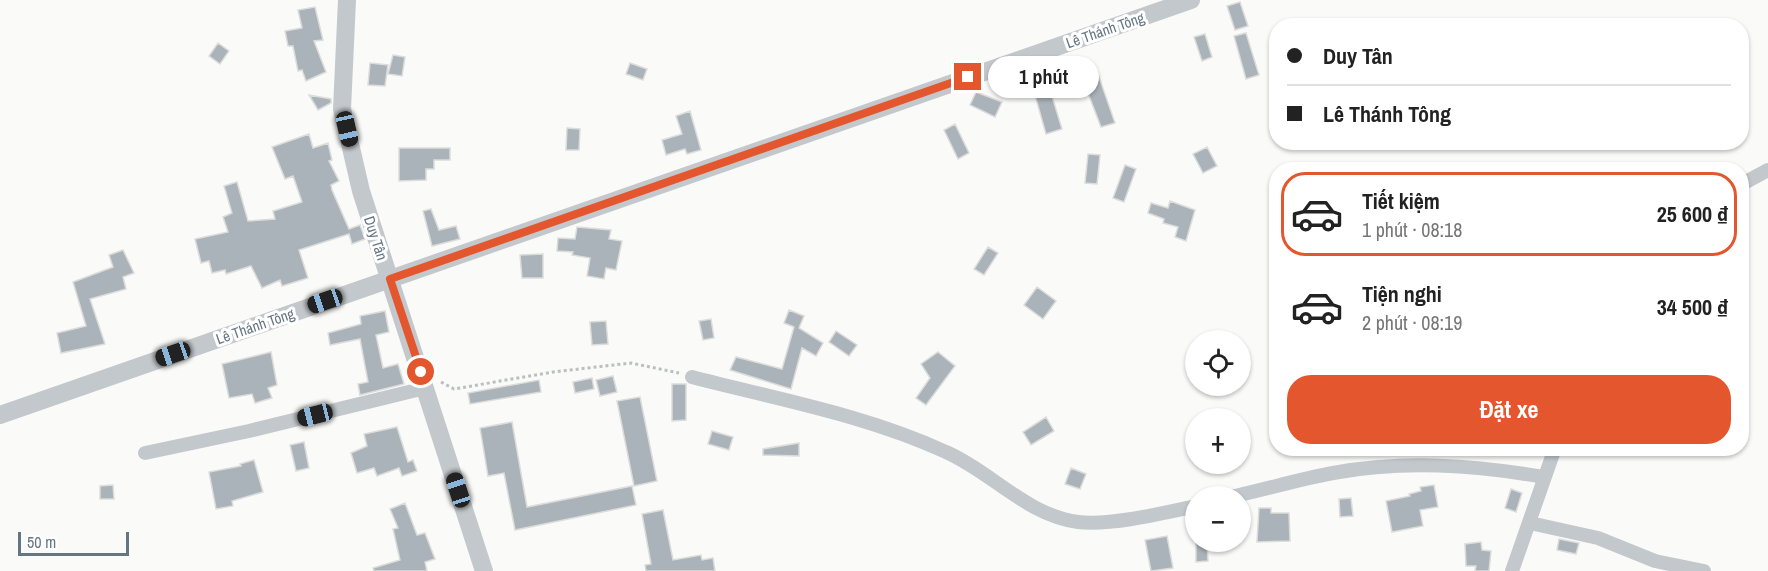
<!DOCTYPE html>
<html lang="vi">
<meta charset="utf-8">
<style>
body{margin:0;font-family:"Archivo Narrow",sans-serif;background:#f6f6f6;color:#222;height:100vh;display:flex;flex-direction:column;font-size:22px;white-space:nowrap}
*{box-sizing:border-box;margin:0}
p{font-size:20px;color:#767676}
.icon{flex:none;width:33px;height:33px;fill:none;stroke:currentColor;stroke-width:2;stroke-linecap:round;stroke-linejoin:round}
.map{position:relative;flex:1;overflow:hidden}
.details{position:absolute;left:1269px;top:162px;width:480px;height:294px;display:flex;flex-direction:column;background:#fff;border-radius:24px;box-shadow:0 2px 4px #0004}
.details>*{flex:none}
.banner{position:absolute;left:1269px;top:18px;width:480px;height:132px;border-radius:24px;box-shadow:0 2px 4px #0004;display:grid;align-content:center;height:132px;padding:0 18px;background:#fff}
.tools{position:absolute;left:1185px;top:330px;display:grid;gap:12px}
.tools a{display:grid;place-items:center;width:66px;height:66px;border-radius:50%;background:#fff;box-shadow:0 2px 4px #0004;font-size:30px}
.scale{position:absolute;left:18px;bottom:15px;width:111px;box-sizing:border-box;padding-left:6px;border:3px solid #657683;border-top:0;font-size:16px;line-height:21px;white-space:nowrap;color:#657683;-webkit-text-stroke:4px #fff;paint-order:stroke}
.end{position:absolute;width:27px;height:27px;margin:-14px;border:8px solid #e4572e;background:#fff;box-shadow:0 0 0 3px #fff}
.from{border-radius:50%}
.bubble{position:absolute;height:42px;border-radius:21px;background:#fff;box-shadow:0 2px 4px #0004;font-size:20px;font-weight:700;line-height:42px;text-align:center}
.car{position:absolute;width:18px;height:36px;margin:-18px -9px;border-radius:8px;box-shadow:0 0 4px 2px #0007;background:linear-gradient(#222 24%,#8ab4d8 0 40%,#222 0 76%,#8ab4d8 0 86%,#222 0)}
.banner b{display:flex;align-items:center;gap:21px;height:57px;font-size:22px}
.banner b+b{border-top:2px solid #e0e0e0}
.banner i{width:15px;height:15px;background:#222}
ul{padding:10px 0 0;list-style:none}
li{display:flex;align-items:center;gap:18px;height:84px;margin:0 12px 9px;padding:0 6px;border:3px solid transparent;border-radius:24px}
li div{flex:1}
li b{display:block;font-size:22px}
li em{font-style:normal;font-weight:700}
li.active{border-color:#e4572e}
li>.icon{width:54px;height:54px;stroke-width:1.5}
.cta{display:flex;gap:12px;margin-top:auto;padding:12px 18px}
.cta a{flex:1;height:69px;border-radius:24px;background:#e4572e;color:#fff;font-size:24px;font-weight:700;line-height:69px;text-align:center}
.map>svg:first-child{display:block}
.building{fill:#aab3b9;stroke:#dcdcda;stroke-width:1.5}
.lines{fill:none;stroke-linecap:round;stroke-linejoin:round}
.path{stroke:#bbbfc2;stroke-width:3;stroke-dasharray:3 3;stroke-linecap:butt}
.minor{stroke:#c3c8cc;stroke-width:14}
.tertiary{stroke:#c3c8cc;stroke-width:18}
.route{stroke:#e4572e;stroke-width:8}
.labels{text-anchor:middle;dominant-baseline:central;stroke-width:6;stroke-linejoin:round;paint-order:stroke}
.street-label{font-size:15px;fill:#657683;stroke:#fff}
</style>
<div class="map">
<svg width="1768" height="571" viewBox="0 0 1768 571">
<rect width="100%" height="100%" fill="#fafaf8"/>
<path class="building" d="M1240,2L1248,26L1235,30L1227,6Z
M315,7L323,40L314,41L326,72L306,81L302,70L298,71L293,46H288L285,31L302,28L298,10Z
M1246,33L1259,75L1246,79L1234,36Z
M1205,34L1212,57L1202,61L1194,37Z
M218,43L229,51L220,64L209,56Z
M393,55L405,57L402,76L388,74Z
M1090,61L1097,71L1115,123L1101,127L1078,67Z
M370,63L388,65L385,86L368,85Z
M630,63L647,69L643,80L626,74Z
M1048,83L1062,129L1046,134L1033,88Z
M976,92L1002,102L995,117L970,105Z
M309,95L331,99V103L318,110Z
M690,111L701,150L687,154L685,149L666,155L662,140L682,134L676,116Z
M955,124L969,153L958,159L944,130Z
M567,128L580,129L579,150H566Z
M309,134L313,148L328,143L332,160L329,161L339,181L331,185L332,190L349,229L360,225L365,239L352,244L349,234L299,250L308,278L282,286L280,280L262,288L251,266L226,274L225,270L212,273L209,261L201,263L195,239L228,232L223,217L232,213L224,186L237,182L248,221L275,219L273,211L302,202L293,176L285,179L272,147Z
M1207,147L1217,166L1203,173L1193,154Z
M399,148H450V160H434V169H426V180L399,181Z
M1088,154L1100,155L1097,184L1085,183Z
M1125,165L1136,169L1124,202L1113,198Z
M1170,201L1195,210L1186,241L1175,237L1178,227L1163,223L1164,219L1148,213L1151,203L1168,208Z
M431,209L439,230L456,226L460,239L432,246L423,211Z
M577,227L611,230L609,239L622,241L616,270L606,268L604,279L587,276L590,258L572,255L573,252L557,251L558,238L575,239Z
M988,247L998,253L984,275L974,269Z
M123,250L134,273L123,277L126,289L90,299L105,344L61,353L57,333L86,326L73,282L113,267L109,255Z
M543,254V278H522L520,255Z
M1037,287L1056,301L1043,319L1024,305Z
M789,310L804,316L799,328L823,343L816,356L802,348L791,389L730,370L736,357L782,369L794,327L784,323Z
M385,311L389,332L376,335L383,368L398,364L404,384L360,395L358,384L368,382L360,339L330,345L328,333L361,324L360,316Z
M711,319L714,338L703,340L699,321Z
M606,321L608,344L592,345L590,322Z
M836,331L857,345L849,356L829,342Z
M271,352L277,385L268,388L272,398L255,403L252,394L229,398L222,364Z
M938,352L955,366L926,405L916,398L930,378L921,364Z
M613,376L617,392L600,396L596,380Z
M592,378L594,389L575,393L573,382Z
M539,380L541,392L470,404L468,393Z
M672,384H686V420L672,421Z
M640,397L657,481L634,486L617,401Z
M1046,417L1054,431L1031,445L1023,432Z
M512,422L527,507L632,486L636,505L515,530L504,473L488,476L480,428Z
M397,427L408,462L413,460L417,471L402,476L399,468L377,476L374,468L357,473L351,453L367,446L364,434Z
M712,431L733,437L729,450L708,444Z
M304,442L309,468L296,471L290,445Z
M799,443V456L763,455V449Z
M254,460L263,492L232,501L233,506L216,509L209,472L241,466L240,464Z
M1071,468L1086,474L1080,489L1065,484Z
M113,485L114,499H100V486Z
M1434,485L1438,507L1420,510L1423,526L1392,532L1386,501L1410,496L1409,494L1421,491L1420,487Z
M1511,489L1522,493L1516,512L1505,508Z
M1351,498L1353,516L1340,517L1339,499Z
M405,503L417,535L425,533L435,559L425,562L427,571H374L373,568L400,560L393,529L398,528L390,509Z
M1259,508H1271V513H1289L1290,541L1257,542Z
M663,510L673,560L701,555L702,560L713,558L715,571H646L645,565L651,564L642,514Z
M1167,536L1173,568L1151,571L1145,540Z
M1559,539L1579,543L1576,554L1557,550Z
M1196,542H1207L1208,561L1196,562Z
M1481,542L1482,550L1491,551L1489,571H1475L1476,566H1466L1465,544Z"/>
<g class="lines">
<path class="path" d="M441,382L454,389L553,372L631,363L679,373"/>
<path class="minor" d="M1742,184L1768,170
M692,377C776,399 866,415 946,452C992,472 1026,515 1078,522C1110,526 1164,513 1196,506
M145,453L249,431L425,388
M1235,496C1267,489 1300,479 1333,473C1404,460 1474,465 1544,477
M1530,523L1598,538L1655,561L1704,571
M1512,571L1555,448"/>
<path class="tertiary" d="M347,0L342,109L361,191L484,571
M0,415L1191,0"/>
</g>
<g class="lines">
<path class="route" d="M421,372L390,279L968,77"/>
</g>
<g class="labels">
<g class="street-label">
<text transform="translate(1105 30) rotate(-19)">Lê Thánh Tông</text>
<text transform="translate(376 238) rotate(72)">Duy Tân</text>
<text transform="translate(255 326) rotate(-19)">Lê Thánh Tông</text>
</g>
</g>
</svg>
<div class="tools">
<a><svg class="icon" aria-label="locate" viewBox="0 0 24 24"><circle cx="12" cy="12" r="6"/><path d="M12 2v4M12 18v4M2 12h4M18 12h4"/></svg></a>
<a>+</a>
<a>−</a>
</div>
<div class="scale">50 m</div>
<i class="end from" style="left:421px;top:372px"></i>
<i class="end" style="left:968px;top:77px"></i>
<div class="bubble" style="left:988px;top:56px;width:111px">1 phút</div>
<i class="car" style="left:347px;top:129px;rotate:167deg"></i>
<i class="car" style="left:325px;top:301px;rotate:251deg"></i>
<i class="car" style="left:173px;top:354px;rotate:251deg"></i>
<i class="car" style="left:315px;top:415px;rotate:256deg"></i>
<i class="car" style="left:458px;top:490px;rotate:342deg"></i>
<div class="banner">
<b><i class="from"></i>Duy Tân</b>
<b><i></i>Lê Thánh Tông</b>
</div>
<section class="details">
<ul>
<li class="active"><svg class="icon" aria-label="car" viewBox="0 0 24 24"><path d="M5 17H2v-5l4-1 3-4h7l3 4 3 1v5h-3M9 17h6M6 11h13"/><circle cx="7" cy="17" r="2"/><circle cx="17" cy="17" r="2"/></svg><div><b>Tiết kiệm</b><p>1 phút · 08:18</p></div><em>25 600 ₫</em></li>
<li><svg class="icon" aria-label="car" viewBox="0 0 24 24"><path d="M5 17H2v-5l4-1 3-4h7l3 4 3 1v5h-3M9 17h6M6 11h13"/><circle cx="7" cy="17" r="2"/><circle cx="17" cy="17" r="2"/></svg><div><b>Tiện nghi</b><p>2 phút · 08:19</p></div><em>34 500 ₫</em></li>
</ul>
<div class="cta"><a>Đặt xe</a></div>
</section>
</div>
